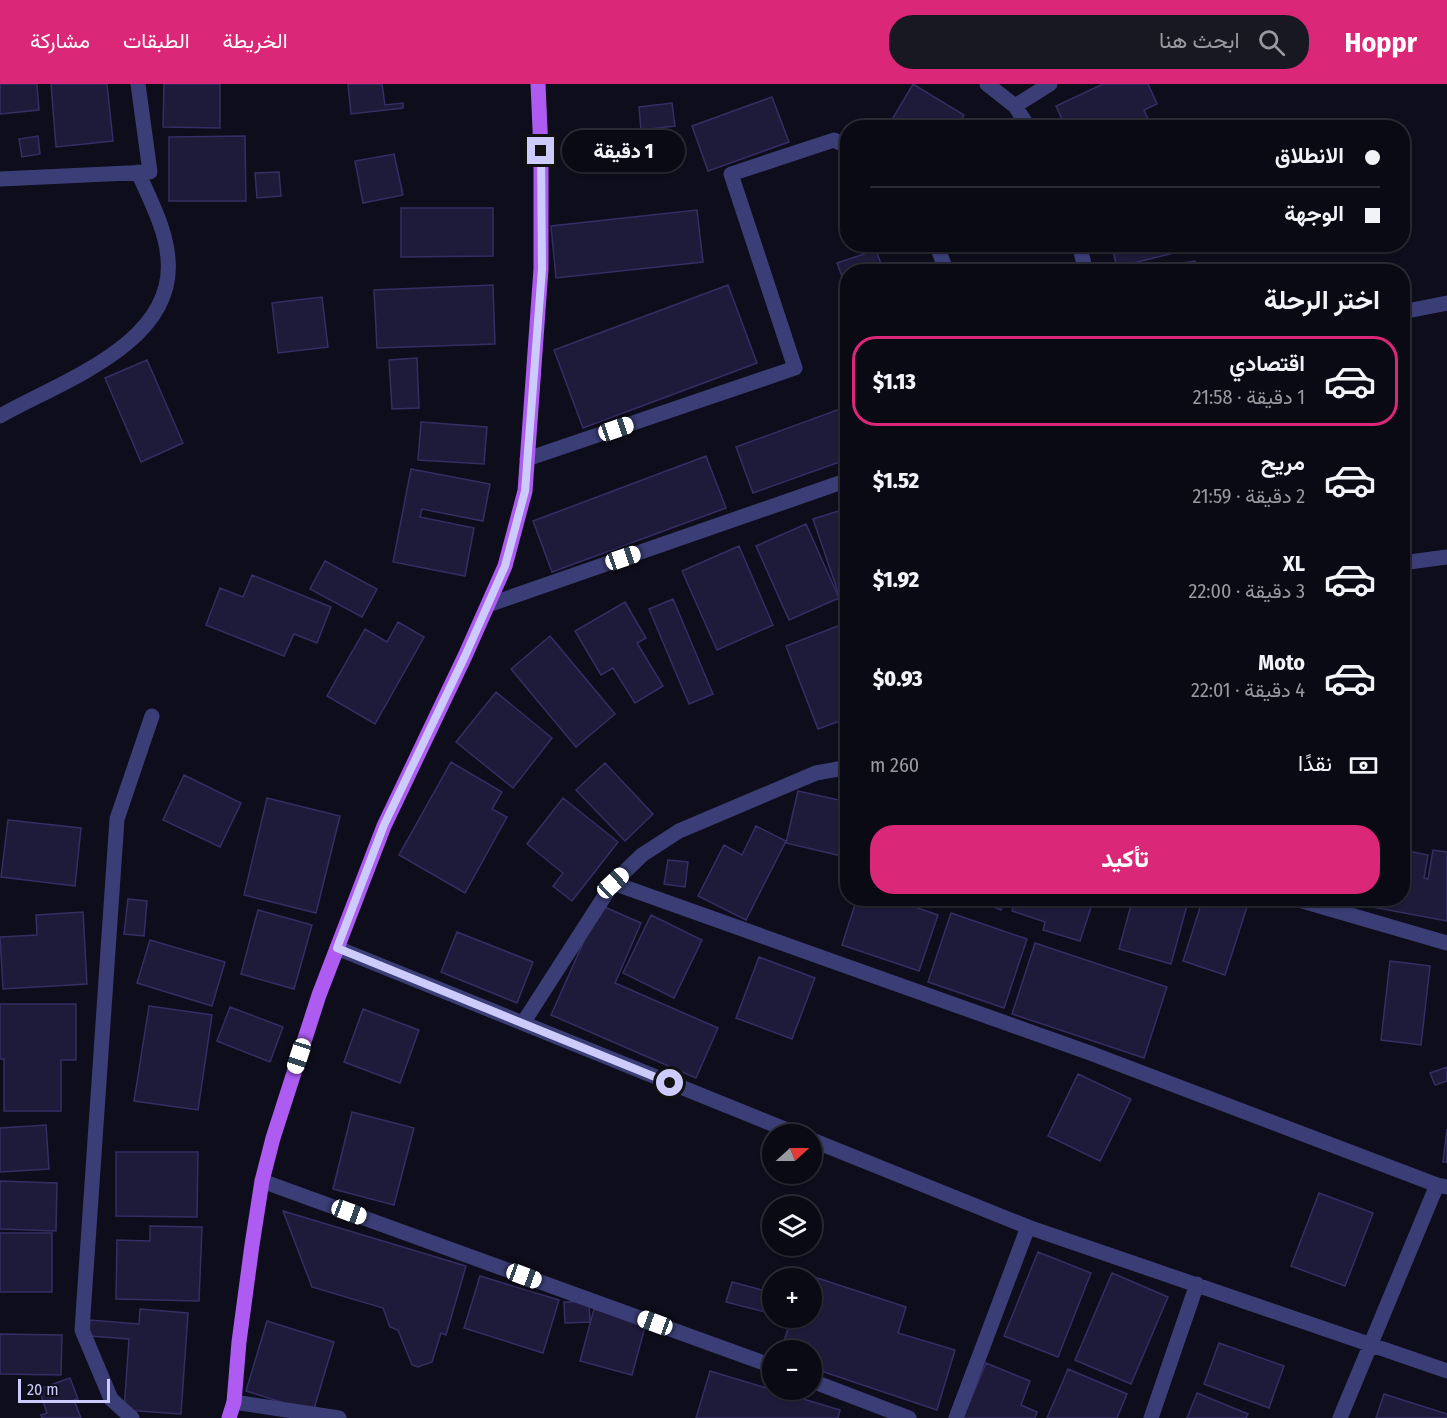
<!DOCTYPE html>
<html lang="ar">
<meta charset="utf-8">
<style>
body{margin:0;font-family:"Fira Sans Condensed",Vazirmatn,sans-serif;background:#181822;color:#f1f3f6;direction:rtl;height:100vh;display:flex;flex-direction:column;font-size:22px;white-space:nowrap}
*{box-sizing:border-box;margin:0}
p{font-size:20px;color:#999aa0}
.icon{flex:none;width:33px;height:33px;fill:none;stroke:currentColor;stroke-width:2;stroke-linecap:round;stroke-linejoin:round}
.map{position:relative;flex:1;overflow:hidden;direction:ltr}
.drawer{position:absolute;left:840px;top:180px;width:570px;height:642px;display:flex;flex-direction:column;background:#0a0a14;border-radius:24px;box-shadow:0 2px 4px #0004,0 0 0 2px #2a2b34;direction:rtl}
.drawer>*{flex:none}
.banner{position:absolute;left:840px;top:36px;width:570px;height:132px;border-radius:24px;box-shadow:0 2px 4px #0004,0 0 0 2px #2a2b34;direction:rtl;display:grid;align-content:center;height:132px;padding:0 30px;background:#0a0a14}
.needle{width:39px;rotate:69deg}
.controls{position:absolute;left:762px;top:1040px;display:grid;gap:12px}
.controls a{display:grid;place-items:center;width:60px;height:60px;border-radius:50%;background:#0a0a14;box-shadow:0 2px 4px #0004,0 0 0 2px #2a2b34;font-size:30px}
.scale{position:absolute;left:18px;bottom:15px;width:92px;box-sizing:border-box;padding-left:6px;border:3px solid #cdcbfb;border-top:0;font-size:16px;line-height:21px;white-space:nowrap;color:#cdcbfb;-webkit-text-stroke:4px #0e0d1b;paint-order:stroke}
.end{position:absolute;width:27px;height:27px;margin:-14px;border:8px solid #cdcbfb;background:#111;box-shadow:0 0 0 3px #111}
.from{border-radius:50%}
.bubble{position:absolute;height:42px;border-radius:21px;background:#0a0a14;box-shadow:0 2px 4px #0004,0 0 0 2px #2a2b34;font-size:20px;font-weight:800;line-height:42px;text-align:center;direction:rtl}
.car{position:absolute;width:18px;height:36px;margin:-18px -9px;border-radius:8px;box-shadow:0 0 4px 2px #0007;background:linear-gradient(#fff 24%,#345 0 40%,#fff 0 76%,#345 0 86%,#fff 0)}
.banner b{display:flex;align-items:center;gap:21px;height:57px;font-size:22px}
.banner b+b{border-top:2px solid #2a2b34}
.banner i{width:15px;height:15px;background:#f1f3f6}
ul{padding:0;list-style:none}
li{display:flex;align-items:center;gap:18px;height:90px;margin:0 12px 9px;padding:0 18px;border:3px solid transparent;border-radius:24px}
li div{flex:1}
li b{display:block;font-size:22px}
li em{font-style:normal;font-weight:800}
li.active{border-color:#db2777}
li>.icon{width:54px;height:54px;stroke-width:1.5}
h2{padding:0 30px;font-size:27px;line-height:72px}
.pay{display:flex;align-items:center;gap:15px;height:66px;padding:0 30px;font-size:22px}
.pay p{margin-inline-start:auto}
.cta{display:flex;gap:12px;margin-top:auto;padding:12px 30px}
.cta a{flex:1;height:69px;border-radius:24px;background:#db2777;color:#fff;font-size:24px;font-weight:800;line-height:69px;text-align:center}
header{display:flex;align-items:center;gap:36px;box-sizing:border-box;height:84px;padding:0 30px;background:#db2777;color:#fff}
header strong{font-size:28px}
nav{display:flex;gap:33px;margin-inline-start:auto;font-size:21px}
.search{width:420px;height:54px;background:#181822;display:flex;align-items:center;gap:15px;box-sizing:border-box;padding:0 21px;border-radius:24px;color:#999aa0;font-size:22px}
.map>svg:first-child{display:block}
.building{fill:#1e1a3a;stroke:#352e64;stroke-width:1.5}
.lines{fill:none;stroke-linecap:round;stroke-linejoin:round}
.minor{stroke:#3b3e76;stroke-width:15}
.major{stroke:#ad5bf1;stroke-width:15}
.route{stroke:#cdcbfb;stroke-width:8}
</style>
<header>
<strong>Hoppr</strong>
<div class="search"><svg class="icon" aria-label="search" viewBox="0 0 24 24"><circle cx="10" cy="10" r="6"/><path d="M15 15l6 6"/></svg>ابحث هنا</div>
<nav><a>الخريطة</a><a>الطبقات</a><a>مشاركة</a></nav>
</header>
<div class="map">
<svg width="1447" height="1334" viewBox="0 0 1447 1334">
<rect width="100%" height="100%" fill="#0e0d1b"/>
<path class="building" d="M0,0H37L39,26L0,30Z
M51,0H107L113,57L56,63Z
M164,0H220V44L163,43Z
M348,0H382L385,21L403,19V24L351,30Z
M913,0L964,31L957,44H887Z
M1103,0H1148L1157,20L1144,26L1152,44H1066L1056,22Z
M772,13L789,58L708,87L692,42Z
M672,19L675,42L641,46L639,23Z
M38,52L40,70L22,73L19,55Z
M245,52L246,117H169V53Z
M394,70L403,111L363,119L355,77Z
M279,88L281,112L257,114L255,89Z
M401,124H493V172L401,173Z
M697,126L703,178L556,194L551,142Z
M1111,160H1193L1194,164L1117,183Z
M876,166L884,188H848V208L837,179Z
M1195,177L1197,188H1120Z
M493,201L495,260L377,264L374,206Z
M728,201L757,279L583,344L554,266Z
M322,213L328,263L278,269L272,219Z
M417,274L419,324L392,325L389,276Z
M147,276L183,359L141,378L105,294Z
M848,322V375L753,409L736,363Z
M421,338L487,343L484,380L418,376Z
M706,372L726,424L552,488L533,437Z
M411,385L490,400L483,437L422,425L420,433L474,444L465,492L393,478Z
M848,424V511L840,514L813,435Z
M806,440L839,514L789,536L756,462Z
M739,462L773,541L717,566L682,487Z
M325,477L377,505L362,533L310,505Z
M252,491L331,523L317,559L294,550L284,572L206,541L220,504L243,513Z
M673,515L713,610L689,620L649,525Z
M625,518L646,554L637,559L663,602L635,619L613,584L601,591L575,547Z
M398,538L424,553L375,640L327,612L365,545L387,558Z
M848,538V634L818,645L786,562Z
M550,552L615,630L576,663L511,585Z
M496,608L552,654L513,704L456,658Z
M451,678L502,708L492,725L507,733L465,809L399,771Z
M605,679L653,730L625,757L576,706Z
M1402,689H1408L1405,727H1402Z
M184,691L241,719L220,763L163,736Z
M798,707L848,718L846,773L786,759Z
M267,714L340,732L316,829L244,811Z
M563,714L618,758L572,817L553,802L563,789L527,760Z
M8,736L81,744L75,802L1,793Z
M756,742L786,757L746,836L698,812L724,761L742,771Z
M1402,766L1428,771L1424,794L1428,795L1433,766L1447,768V837L1372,823L1374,814H1402Z
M668,776L688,778L685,803L664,800Z
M857,814H889L938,831L919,887L842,861Z
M971,814H1006L1001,826Z
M1016,814H1094L1080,857L1043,846L1045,838L1012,827Z
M1133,814H1189L1171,880L1119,865Z
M1203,814H1221L1247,823L1225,891L1183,877Z
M128,815L147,817L144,852L124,850Z
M600,821L641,839L615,899L718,944L696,994L551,931Z
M258,826L312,841L294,905L241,890Z
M83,828L87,900L3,905L0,853L37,851L36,831Z
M951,829L1027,855L1004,924L928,898Z
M651,831L702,856L674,914L623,889Z
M457,848L533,878L517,919L441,888Z
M150,856L225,878L212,922L137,899Z
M1035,859L1167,903L1144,974L1012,930Z
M759,873L815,894L792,955L736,934Z
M1390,877L1430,882L1421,961L1381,956Z
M0,920H76V976H61V1027H4V975H0Z
M149,922L212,931L198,1026L134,1017Z
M230,923L283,943L270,978L217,957Z
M363,925L419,946L400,999L344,978Z
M1447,983V997L1435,1001L1430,989Z
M1078,990L1131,1015L1100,1077L1048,1052Z
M352,1028L414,1044L394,1121L333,1105Z
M46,1041L49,1085L0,1088V1044Z
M1447,1045V1078H1443Z
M116,1068H198L197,1133L116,1132Z
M0,1097L57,1099L56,1147L0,1145Z
M1319,1109L1373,1129L1345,1202L1291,1182Z
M283,1127L466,1182L446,1251L441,1249L432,1278L418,1283L412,1281L398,1246L390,1243L383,1224L312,1203Z
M150,1142L202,1143L199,1217L116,1215L117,1156L150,1157Z
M0,1149H52V1208H0Z
M1038,1168L1091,1189L1058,1273L1004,1252Z
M1112,1189L1168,1213L1131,1300L1075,1276Z
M805,1190L906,1223L898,1249L955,1266L937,1326L812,1284V1266H781L792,1233H812V1194H804Z
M480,1192L559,1216L543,1269L464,1244Z
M732,1198L770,1208L765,1228L726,1218Z
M589,1217L590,1238L565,1239L564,1218Z
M140,1225L188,1229L181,1330L124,1326L129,1255L89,1252L90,1236L139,1240Z
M594,1225L646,1239L632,1291L580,1277Z
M267,1237L334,1258L313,1328L246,1307Z
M0,1250L62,1251L61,1291L0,1290Z
M1219,1259L1284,1282L1269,1324L1204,1300Z
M986,1279L1030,1297L1021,1321L1037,1328L1035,1334H963Z
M1068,1285L1127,1310L1117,1334H1047Z
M710,1287L840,1326L838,1334H696Z
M70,1294L78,1315L74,1316L81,1334H42L41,1331L47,1329L39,1305Z
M1197,1309L1248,1330L1246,1334H1187Z
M1384,1310L1447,1330V1334H1376Z"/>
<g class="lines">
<path class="minor" d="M987,0L1015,22L1029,44
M1015,22L1050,0
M0,95L150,88L138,0
M936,160L947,188
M1079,160L1086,188
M1402,228L1447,219
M0,332C59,298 176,260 168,175C166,145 150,116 138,88
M527,375L795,284L731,90L834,56L848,63
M1402,479L1447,473
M488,521L848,396
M613,799L1090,969L1437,1101L1447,1103
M1292,814L1447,859
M337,864L797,1050
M523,939L613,799L642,771L679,747L816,689L838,685L848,686
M812,1056L1028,1143L1447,1287
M262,1097L772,1282
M812,1297L909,1334
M234,1318L339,1334
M132,1334L111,1315L82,1246L117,735L152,632
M956,1334L1028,1143
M1151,1334L1197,1200
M1340,1334L1437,1101"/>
<path class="major" d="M229,1334L234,1318L239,1258L252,1161L262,1097L273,1054L319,911L384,742L465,572L505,482L525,407L541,185V67L538,0"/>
</g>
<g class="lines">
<path class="route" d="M541,67L542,185L525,407L505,482L465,572L384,741L337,864L670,999"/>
</g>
</svg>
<div class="controls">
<a><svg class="needle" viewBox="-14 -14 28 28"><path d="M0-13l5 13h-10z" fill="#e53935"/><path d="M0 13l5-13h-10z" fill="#999aa0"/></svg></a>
<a><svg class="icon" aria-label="layers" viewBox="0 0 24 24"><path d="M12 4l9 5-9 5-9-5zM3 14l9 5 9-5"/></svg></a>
<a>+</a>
<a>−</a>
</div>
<div class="scale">20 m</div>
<i class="end from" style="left:670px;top:999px"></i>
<i class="end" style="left:541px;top:67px"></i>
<div class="bubble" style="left:562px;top:46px;width:123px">1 دقيقة</div>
<i class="car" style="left:616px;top:345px;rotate:71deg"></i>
<i class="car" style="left:623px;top:474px;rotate:71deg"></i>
<i class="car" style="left:613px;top:799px;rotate:47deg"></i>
<i class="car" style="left:299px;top:972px;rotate:198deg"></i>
<i class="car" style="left:349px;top:1128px;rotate:110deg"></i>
<i class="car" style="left:524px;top:1192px;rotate:110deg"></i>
<i class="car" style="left:655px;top:1239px;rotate:290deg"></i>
<div class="banner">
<b><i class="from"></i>الانطلاق</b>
<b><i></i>الوجهة</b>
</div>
<section class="drawer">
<h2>اختر الرحلة</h2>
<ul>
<li class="active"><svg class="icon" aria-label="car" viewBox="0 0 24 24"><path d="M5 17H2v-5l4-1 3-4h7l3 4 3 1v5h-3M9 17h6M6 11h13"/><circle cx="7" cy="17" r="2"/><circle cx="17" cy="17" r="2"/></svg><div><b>اقتصادي</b><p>1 دقيقة · 21:58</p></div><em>$1.13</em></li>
<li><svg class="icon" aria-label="car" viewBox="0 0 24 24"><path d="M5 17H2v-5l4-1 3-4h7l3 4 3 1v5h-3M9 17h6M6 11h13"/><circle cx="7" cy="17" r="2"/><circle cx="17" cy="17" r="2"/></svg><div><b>مريح</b><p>2 دقيقة · 21:59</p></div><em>$1.52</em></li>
<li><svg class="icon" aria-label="car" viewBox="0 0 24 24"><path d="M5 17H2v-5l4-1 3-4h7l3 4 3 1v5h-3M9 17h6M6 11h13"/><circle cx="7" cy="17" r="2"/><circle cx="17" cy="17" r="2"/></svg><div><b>XL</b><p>3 دقيقة · 22:00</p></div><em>$1.92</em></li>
<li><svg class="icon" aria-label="car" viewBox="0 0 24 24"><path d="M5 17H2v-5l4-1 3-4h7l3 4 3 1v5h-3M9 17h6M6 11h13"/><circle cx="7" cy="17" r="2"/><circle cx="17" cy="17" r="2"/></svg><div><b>Moto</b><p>4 دقيقة · 22:01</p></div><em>$0.93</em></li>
</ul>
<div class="pay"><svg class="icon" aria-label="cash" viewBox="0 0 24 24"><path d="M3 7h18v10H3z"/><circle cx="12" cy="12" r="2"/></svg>نقدًا<p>260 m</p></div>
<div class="cta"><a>تأكيد</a></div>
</section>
</div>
